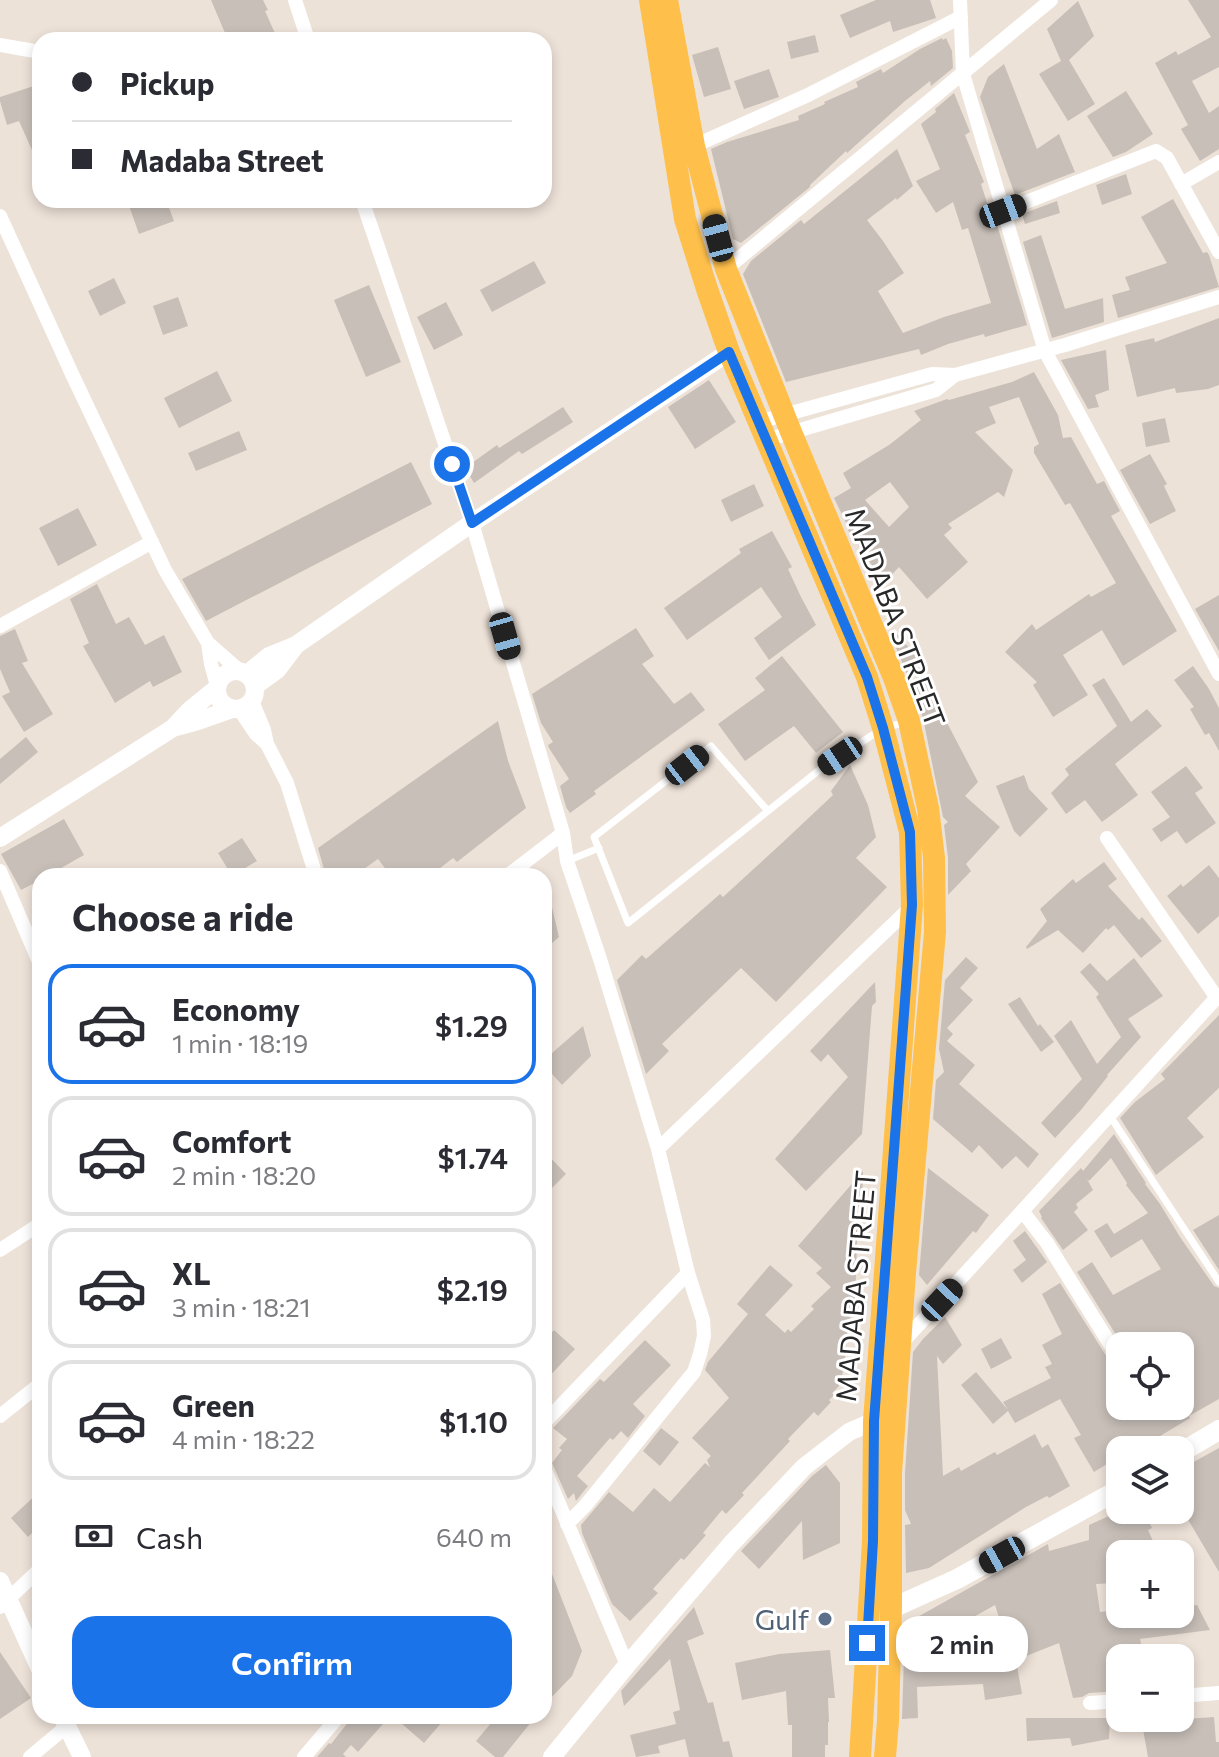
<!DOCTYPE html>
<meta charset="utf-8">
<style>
body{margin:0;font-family:Commissioner,sans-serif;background:#f7f7f7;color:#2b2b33;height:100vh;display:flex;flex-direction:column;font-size:30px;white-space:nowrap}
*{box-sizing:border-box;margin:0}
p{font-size:26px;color:#7c7c81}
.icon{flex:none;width:44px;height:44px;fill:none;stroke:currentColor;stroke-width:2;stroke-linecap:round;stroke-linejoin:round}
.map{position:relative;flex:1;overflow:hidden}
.side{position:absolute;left:32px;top:868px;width:520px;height:856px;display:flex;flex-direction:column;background:#fff;border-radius:24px;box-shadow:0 4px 12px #0003}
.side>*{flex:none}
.banner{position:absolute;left:32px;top:32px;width:520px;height:176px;border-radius:24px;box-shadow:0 4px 12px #0003;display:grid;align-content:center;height:176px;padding:0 40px;background:#fff}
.buttons{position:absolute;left:1106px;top:1332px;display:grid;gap:16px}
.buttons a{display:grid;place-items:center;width:88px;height:88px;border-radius:16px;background:#fff;box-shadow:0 4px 12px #0003;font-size:40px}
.end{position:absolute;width:36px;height:36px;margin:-18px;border:10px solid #1a73e8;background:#fff;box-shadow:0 0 0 4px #fff}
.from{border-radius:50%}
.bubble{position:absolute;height:56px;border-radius:24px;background:#fff;box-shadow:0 4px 12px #0003;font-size:26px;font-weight:600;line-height:56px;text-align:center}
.car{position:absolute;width:24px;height:48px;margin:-24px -12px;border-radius:10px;box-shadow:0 0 6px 2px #0007;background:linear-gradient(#222 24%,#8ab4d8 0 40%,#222 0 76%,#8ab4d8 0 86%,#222 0)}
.banner b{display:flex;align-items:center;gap:28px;height:76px;font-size:30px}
.banner b+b{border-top:2px solid #e1e1e2}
.banner i{width:20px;height:20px;background:#2b2b33}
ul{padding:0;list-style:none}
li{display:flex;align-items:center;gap:24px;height:120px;margin:0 16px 12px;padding:0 24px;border:4px solid #e1e1e2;border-radius:24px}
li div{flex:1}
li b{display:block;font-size:30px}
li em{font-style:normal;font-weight:600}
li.active{border-color:#1a73e8}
li>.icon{width:72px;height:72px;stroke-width:1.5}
h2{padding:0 40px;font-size:36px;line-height:96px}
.pay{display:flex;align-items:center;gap:20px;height:88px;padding:0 40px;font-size:30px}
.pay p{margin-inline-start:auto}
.primary-button{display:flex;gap:16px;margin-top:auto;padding:16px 40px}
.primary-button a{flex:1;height:92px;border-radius:24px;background:#1a73e8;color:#fff;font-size:32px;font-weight:600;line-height:92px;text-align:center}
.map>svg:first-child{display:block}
.building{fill:#c8bfb8;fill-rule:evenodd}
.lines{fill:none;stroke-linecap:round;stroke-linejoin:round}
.service{stroke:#fff;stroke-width:7}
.minor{stroke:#fff;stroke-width:14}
.tertiary{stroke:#fff;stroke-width:18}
.secondary{stroke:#fff;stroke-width:20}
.primary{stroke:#ffc04b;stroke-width:22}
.route{stroke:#1a73e8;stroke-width:10}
.service-dot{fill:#5c6f8a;stroke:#fff;stroke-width:3}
.labels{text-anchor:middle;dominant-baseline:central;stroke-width:6;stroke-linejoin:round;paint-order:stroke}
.street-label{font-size:28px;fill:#292929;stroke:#fff}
.service-label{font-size:28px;fill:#4e5e75;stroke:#fff;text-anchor:end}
</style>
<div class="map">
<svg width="1219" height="1757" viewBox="0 0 1219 1757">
<rect width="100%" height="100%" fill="#ede2d8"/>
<path class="building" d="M211,0H263L268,10L265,11L278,40H228Z
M876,0H930L936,18L893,32L890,21L850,38L840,15Z
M1188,0H1219V67L1192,81L1209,113L1219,106V149L1200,161L1181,129L1188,125L1155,63L1176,51L1178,55L1211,37Z
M1078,1L1094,36L1069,60L1095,104L1068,121L1039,74L1061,61L1047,29Z
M815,35L819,52L791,59L787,42Z
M942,38L943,40L946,38L952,51L953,68L931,86L930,81L905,101L847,153L846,151L810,185V187L741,243L733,239L711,149L727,142L799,120L798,116L825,104L824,102L858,87L856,82L881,69L883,73L920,49Z
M718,47L731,89L704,97L692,55Z
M1004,64L1037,149L1059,134L1075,172L1015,195L980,97L988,77Z
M769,69L779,97L744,109L734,81Z
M40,84V168L19,121L7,125L0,101V97Z
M1126,91L1153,134L1126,152L1113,157L1087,116Z
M954,93L968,127L970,132L965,135L984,182L981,184L992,218H995L1027,325L985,337L984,334L948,344L921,355L919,349L786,382L743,274L751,261L801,220L804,224L897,149L913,186L897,200L896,198L867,220L883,241L904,273L878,291L903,333L944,317L991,303L968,228L962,230L953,202L936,213L916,181L940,169L921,124L936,112L935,109Z
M1126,174L1132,194L1102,205L1096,185Z
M1173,199L1203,253L1207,252L1209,255L1219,287L1118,318L1112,295L1130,290L1125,277L1167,263L1141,217Z
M127,200H166L174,221L139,234Z
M1057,201L1060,213L1025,224L1022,214Z
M1041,235L1065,309L1103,298L1104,322L1052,338L1023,242Z
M534,261L546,283L492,312L480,290Z
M114,278L126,303L100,316L88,291Z
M369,285L401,362L366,377L334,300Z
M178,297L188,326L163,335L153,306Z
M446,302L463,335L434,350L417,317Z
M1219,318V385L1208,389L1176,393L1175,388L1137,397L1125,345L1154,338L1155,342Z
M1106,350L1109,390L1095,395L1099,407L1088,409L1061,360Z
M217,371L232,401L179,428L164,398Z
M1034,372L1058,415L1063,438L1071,437L1097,484L1104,481L1120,511L1111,516L1177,631L1123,666L1102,630L1063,655L1088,695L1053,717L1033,685L1037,682L1005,652L1032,624L1036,630L1089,594L1091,597L1116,583L1070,503L1065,505L1034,453V447L1039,444L1019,397L989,407L996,423L975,432L1013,470L1004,497L998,492L948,524L952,528L944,535L968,562L927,599L899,567L884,583L848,530L849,529L834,498L851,488L843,473L889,445L921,420L914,411L947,399L949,400L1012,382ZM890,482L909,507L889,527L865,500Z
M709,380L736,422L695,449L668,407Z
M563,407L573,422L522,454L519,451L474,483L465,468L497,445L499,448Z
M1165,418L1170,442L1146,447L1142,423Z
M239,431L247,450L196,471L188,453Z
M1150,454L1167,484L1164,486L1176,511L1150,524L1120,470Z
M411,462L432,504L206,621L182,579Z
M754,484L764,506L731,522L721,500Z
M78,508L97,545L58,566L39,528Z
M772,531L792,567L788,569L801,597L816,625L769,660L754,638L782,617L761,587L687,640L664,608L741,553L739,549Z
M97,584L116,624L129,617L145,645L164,635L182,672L153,687L150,681L115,703L83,646L89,643L70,599Z
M1219,595V651L1195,609Z
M636,628L654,656L642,664L674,704L691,692L705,710L594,791L596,794L570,813L566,807L560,786L569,779L549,748L548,745L553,742L541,723L532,694Z
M15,629L28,661L22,663L53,714L24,732L2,696L10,692L0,669V636Z
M896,633L918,658L912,663L919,670L909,679L892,638Z
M782,656L843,732L816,753L794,726L745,761L718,724L765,690L755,678Z
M1193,666L1209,689L1219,708V751L1209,733L1205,735L1190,709L1194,707L1174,680Z
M921,673L978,782L965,796L1000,827L966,864L971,871L948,895V858L944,825L948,822L943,817L923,718L918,703L919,701L916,698L912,686Z
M1104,678L1131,722L1147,709L1162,726L1115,764L1138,795L1102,822L1085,800L1066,814L1051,793L1069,775L1065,769L1117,726L1092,685Z
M498,721L508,761L526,808L457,862L453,858L430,876H391L378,859L354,876H326L318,848Z
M26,737L38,752L0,784V759Z
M850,765L868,805L876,837L856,858L887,887L776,1002L741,968L662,1044L669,1051L646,1074L617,980L642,955L646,959L720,894L723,897L782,843L833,795L831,791Z
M1186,766L1203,788L1195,793L1216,823L1186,844L1177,831L1161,842L1152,829L1170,817L1151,792Z
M1024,775L1029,789L1048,809L1020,837L1014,831L996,786Z
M64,819L84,855L47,876H40V880L21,890L1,854Z
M242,838L257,861L232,876L218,853Z
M1104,862L1117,879L1108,886L1139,920L1142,917L1162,941L1141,958L1114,925L1108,930L1106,928L1083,953L1058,930L1027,949L1026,947L1047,921L1040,909L1073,879L1076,883Z
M1209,865L1219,878V916L1198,934L1167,896L1181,884L1183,887Z
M550,899L559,937L544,950V900Z
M966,957L978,968L960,988L973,1000L947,1028L953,1034L947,1041L975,1065L959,1084L1039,1154L1028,1168L1016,1156L1002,1169L979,1145L972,1153L933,1119L936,1080L944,1072L939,1049L945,980Z
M1134,958L1163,996L1128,1019L1141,1037L1107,1075L1108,1076L1081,1110L1055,1138L1041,1123L1082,1079L1054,1036L1071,1020L1097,1064L1121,1037L1096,997L1099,994L1080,972L1090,963L1107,981Z
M875,982L876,1002L872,1006L862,1134L806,1191L775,1159L848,1077L828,1054L821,1062L810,1051Z
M1020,997L1038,1026L1040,1024L1054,1042L1041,1052L1008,1004Z
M1219,1015V1088L1187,1118L1204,1137L1156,1175L1120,1118L1135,1102L1165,1079L1161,1074Z
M583,1026L591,1056L562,1085L544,1065V1060Z
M1114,1134L1146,1183L1145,1184L1160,1204L1180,1237L1214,1286L1219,1288V1399L1189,1416L1190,1418L1137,1450H1120V1456L1094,1472L1074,1438L1081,1435L1060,1399L1015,1423L1008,1411L993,1424L961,1385L976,1372L1008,1410L1003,1402L1051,1378L1045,1367L1052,1364L1042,1345L1062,1334L1042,1294L1060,1283L1112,1365L1120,1370V1406H1180V1346H1123L1077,1272L1092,1262L1113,1295L1161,1269L1142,1239L1111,1258L1094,1231L1107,1223L1114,1234L1148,1213L1126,1185L1127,1183L1111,1158L1089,1181L1087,1179L1093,1190L1076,1204L1078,1208L1074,1212L1088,1230L1063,1250L1041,1218L1042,1217L1039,1211L1081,1168L1083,1171Z
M544,1151L566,1174L544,1196Z
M928,1168L989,1215L976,1233L973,1231L927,1285L919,1275Z
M863,1171L862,1205L858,1208L855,1308L851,1304L850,1329L848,1328L844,1368L839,1386L832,1393L834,1395L829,1400L831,1402L818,1416L814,1412L788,1439L790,1441L742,1493L744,1495L726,1514L722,1510L703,1533L706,1535L684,1560L681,1558L653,1589L658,1593L630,1621L612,1604L582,1533L581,1525L609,1492L633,1512L654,1488L670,1502L705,1463L710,1467L707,1460L711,1456L692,1438L729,1398L705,1370L708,1362L748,1314L737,1304L770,1265L793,1285L765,1315L785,1333L788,1329L791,1332L814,1309L811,1306L831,1287L816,1273L822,1268L798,1246Z
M1219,1215V1270L1193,1230Z
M1025,1231L1047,1262L1022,1283L1013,1270L1026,1260L1013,1241Z
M945,1317L962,1345L943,1364L937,1356L943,1476L959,1467L961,1471L995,1452L997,1455L1035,1434L1042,1448L1048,1444L1070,1486L1049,1498L1047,1496L1026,1507L929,1568L906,1573L905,1525L911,1524L905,1510V1473L913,1352L923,1339Z
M554,1330L575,1349L544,1382V1341Z
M1001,1338L1012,1358L991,1369L981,1349Z
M645,1340L671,1365L633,1404L645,1416L628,1438L621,1431L613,1440L610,1438L577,1476L588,1486L576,1501L574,1493L568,1499L552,1463L562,1450L559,1448L567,1439L553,1428L600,1379L604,1382Z
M661,1428L679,1442L660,1466L643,1451Z
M1219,1448V1572L1180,1506V1466L1189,1463L1190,1464Z
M826,1465L840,1483V1543L803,1560L802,1521L759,1569L741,1551L812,1476Z
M40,1491V1525L28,1537L11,1518Z
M1122,1510H1143L1152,1528L1148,1530L1157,1550L1143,1554H1112L1114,1583L1096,1584L1100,1612L1120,1610V1614H1180V1607L1197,1605L1210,1630L1140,1639L1144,1658H1120V1691L1089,1693L1082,1697L1073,1698L1059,1643L1016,1660L1022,1694L985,1700L983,1684L917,1687L918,1718L902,1719L905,1624L1048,1544L1049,1551L1089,1540V1525ZM995,1605L1007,1642L969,1649L961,1624Z
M545,1556L582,1651L572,1676L544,1705Z
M694,1607L704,1634L687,1641L708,1703L713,1702L723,1742L729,1741L733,1757H689L685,1739L658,1746L660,1753L636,1757L630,1735L676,1724L673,1712L680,1710L670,1659L624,1706L621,1691Z
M830,1650L835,1698H828L829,1722H828V1745H825V1757H792V1725H788L786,1691L742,1700L735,1663L779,1654Z
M0,1652L31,1698L0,1719Z
M353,1716H390L358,1752L351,1745L343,1754L346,1757H317L329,1743L331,1744Z
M393,1716H434L442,1722L424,1743Z
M497,1716H536L503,1757H495L476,1741Z
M1214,1717L1216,1742H1219V1757H1148L1141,1718H1171V1720Z
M1026,1718H1110L1109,1739L1072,1746L1070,1738L1027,1741Z"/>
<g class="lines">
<path class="service" d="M768,811L711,746L594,837L628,923L818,771L883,728L907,722
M567,861L599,848
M1110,1116L1219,1282"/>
<path class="minor" d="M295,0L308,40
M960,0L963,74L1045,351L1219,674
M0,45L40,52
M694,146L808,95L961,17
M1181,184L1219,162
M362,200L472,523L563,833L567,861L600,959L658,1149L688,1273L703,1320L704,1336L700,1354L694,1372L585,1506L567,1524
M1003,211L1156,151L1167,158L1219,252
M0,216L72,374L165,570L208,643L240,671
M726,269L1051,0
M758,422L932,374L955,375L1065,345L1219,297
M766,440L936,390L955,375
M0,626L152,542
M208,643L211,664L217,686
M252,701L264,730L267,744L287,783L316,876
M239,709L256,734L266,743
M1107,838L1217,998
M0,871L40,964
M507,876L563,833
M658,1149L912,906
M1023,1212L1047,1243L1120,1360
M0,1250L40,1224
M901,1344L1219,995
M0,1416L40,1384
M544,1423L688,1273
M544,1468L627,1665
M0,1607L40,1569
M1180,1696L1219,1693
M1090,1703L1120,1701
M30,1757L67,1726
M304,1757L339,1716"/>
<path class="tertiary" d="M217 690a19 19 0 1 1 38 0a19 19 0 1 1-38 0Z
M247,674L269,656L296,645L472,523L729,352
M255,686L277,670L296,645
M176,727L198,721L232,709
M0,838L173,728L190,710L217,688
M0,1581L40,1669
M62,1716L82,1757
M552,1757L627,1665L731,1544L804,1467L849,1432L874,1421"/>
<path class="secondary" d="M1180,1453L1219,1430
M879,1614L957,1579L1120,1489"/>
<path class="primary" d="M650,0L685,219L707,289L729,352L867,677L883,728L910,832L912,905L874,1421L873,1541L860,1757
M667,0L694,146L726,269L791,432L894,678L909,721L928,808L934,858L935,932L905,1273L891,1473V1607L888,1721L885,1757"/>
</g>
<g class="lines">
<path class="route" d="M452,464L472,523L729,352L867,677L883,728L910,832L912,905L874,1421L873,1541L867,1643"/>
</g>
<circle class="service-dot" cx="825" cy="1619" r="8"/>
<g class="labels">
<g class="street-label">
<text transform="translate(896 617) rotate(69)">MADABA STREET</text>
<text transform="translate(855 1286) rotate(-85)">MADABA STREET</text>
</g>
<g class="service-label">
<text x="809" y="1619">Gulf</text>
</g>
</g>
</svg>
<div class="buttons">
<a><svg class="icon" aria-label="locate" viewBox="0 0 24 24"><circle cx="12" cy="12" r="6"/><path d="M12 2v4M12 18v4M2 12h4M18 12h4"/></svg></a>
<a><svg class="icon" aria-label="layers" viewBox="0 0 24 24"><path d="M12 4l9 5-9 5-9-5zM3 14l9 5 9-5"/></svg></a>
<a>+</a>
<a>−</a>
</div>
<i class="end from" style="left:452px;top:464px"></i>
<i class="end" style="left:867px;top:1643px"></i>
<div class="bubble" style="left:896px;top:1616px;width:132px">2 min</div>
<i class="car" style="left:1003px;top:211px;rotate:69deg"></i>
<i class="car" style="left:718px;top:238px;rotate:345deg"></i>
<i class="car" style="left:505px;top:636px;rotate:164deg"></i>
<i class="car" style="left:840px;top:756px;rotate:236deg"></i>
<i class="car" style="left:687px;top:765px;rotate:52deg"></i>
<i class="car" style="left:942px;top:1300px;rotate:43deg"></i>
<i class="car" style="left:1002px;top:1555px;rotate:241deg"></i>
<div class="banner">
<b><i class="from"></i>Pickup</b>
<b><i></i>Madaba Street</b>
</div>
<section class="side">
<h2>Choose a ride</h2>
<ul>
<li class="active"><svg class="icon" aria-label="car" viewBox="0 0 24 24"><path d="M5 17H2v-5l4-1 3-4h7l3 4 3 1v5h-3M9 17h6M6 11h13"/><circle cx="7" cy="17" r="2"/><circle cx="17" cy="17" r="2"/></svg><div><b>Economy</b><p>1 min · 18:19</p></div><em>$1.29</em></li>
<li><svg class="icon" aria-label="car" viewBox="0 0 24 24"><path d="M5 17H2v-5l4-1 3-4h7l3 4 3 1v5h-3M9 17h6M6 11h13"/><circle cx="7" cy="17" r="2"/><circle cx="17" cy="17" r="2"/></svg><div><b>Comfort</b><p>2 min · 18:20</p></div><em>$1.74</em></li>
<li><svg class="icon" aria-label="car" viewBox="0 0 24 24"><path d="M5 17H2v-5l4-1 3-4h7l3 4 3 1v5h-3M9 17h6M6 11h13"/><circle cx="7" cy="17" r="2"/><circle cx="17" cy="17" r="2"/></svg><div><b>XL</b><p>3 min · 18:21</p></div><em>$2.19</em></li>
<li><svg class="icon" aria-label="car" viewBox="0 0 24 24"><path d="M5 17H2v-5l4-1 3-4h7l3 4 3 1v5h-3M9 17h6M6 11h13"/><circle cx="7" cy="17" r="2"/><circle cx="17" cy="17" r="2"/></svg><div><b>Green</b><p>4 min · 18:22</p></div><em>$1.10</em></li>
</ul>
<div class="pay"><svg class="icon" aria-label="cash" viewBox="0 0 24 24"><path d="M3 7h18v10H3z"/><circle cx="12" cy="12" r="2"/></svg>Cash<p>640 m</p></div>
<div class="primary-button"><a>Confirm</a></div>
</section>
</div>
